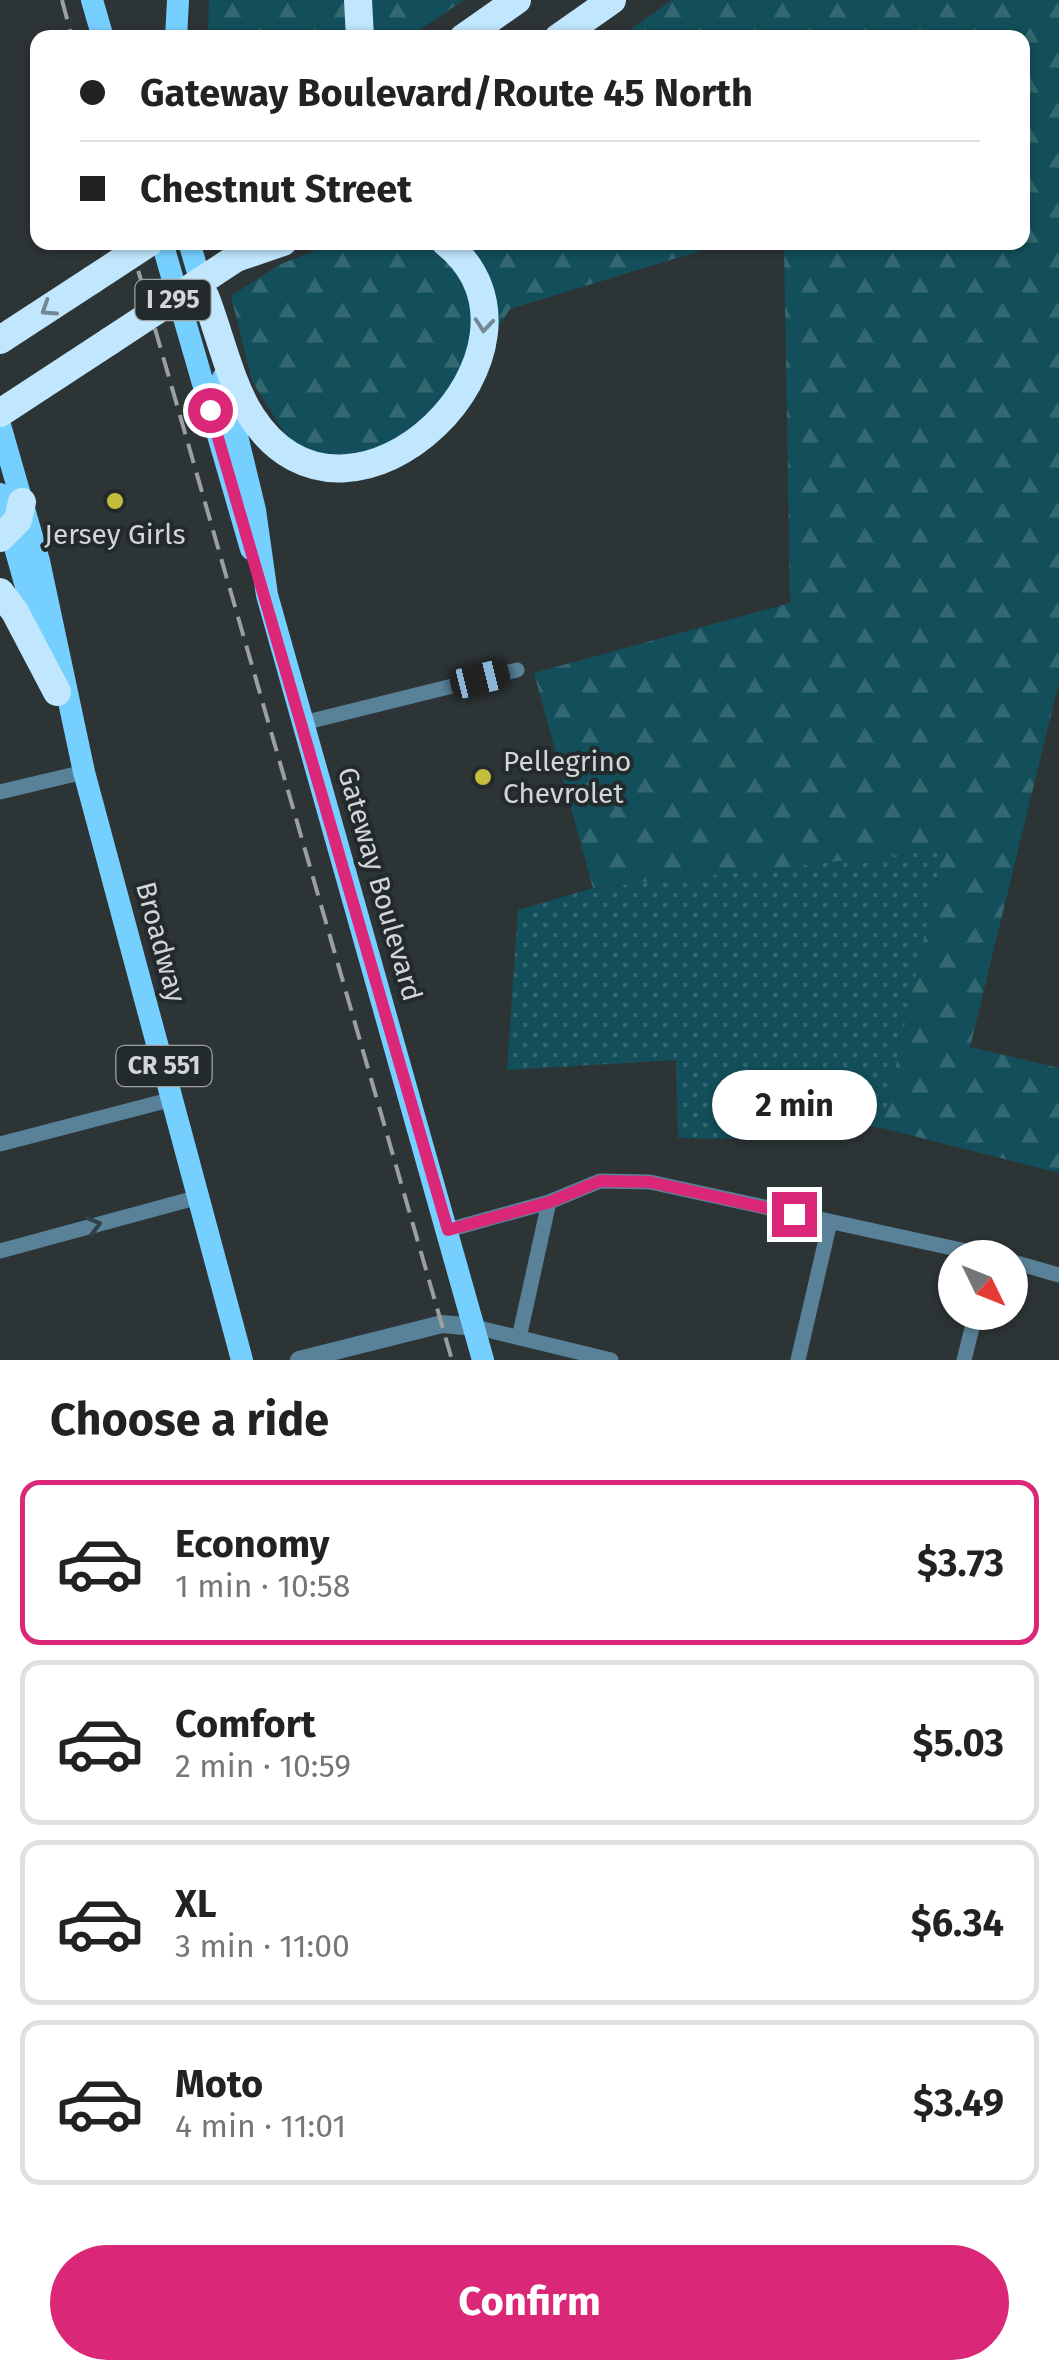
<!DOCTYPE html>
<meta charset="utf-8">
<style>
body{margin:0;font-family:"Fira Sans",sans-serif;background:#f6f6f6;color:#222;height:100vh;display:flex;flex-direction:column;font-size:38px;white-space:nowrap}
*{box-sizing:border-box;margin:0}
p{font-size:32px;color:#767676}
.icon{flex:none;width:55px;height:55px;fill:none;stroke:currentColor;stroke-width:2;stroke-linecap:round;stroke-linejoin:round}
.map{position:relative;height:1360px;overflow:hidden}
.drawer{display:flex;flex-direction:column;background:#fff;flex:1}
.drawer>*{flex:none}
.top-card{position:absolute;left:30px;top:30px;width:1000px;height:220px;border-radius:20px;box-shadow:0 2px 8px #0004;display:grid;align-content:center;height:220px;padding:0 50px;background:#fff}
.needle{width:65px;rotate:133deg}
.tools{position:absolute;left:938px;top:1240px;display:grid;gap:20px}
.tools a{display:grid;place-items:center;width:90px;height:90px;border-radius:50%;background:#fff;box-shadow:0 2px 8px #0004;font-size:50px}
.end{position:absolute;width:45px;height:45px;margin:-22px;border:12px solid #db2777;background:#fff;box-shadow:0 0 0 5px #fff}
.from{border-radius:50%}
.bubble{position:absolute;height:70px;border-radius:35px;background:#fff;box-shadow:0 2px 8px #0004;font-size:32px;font-weight:700;line-height:70px;text-align:center}
.car{position:absolute;width:30px;height:60px;margin:-30px -15px;border-radius:12px;box-shadow:0 0 8px 2px #0007;background:linear-gradient(#222 24%,#8ab4d8 0 40%,#222 0 76%,#8ab4d8 0 86%,#222 0)}
.top-card b{display:flex;align-items:center;gap:35px;height:95px;font-size:38px}
.top-card b+b{border-top:2px solid #e0e0e0}
.top-card i{width:25px;height:25px;background:#222}
ul{padding:0;list-style:none}
li{display:flex;align-items:center;gap:30px;height:165px;margin:0 20px 15px;padding:0 30px;border:5px solid #e0e0e0;border-radius:20px}
li div{flex:1}
li b{display:block;font-size:38px}
li em{font-style:normal;font-weight:700}
li.on{border-color:#db2777}
li>.icon{width:90px;height:90px;stroke-width:1.5}
h2{padding:0 50px;font-size:45px;line-height:120px}
.button{display:flex;gap:20px;margin-top:auto;padding:20px 50px}
.button a{flex:1;height:115px;border-radius:60px;background:#db2777;color:#fff;font-size:40px;font-weight:700;line-height:115px;text-align:center}
.map>svg:first-child{display:block}
.forest{fill:url(#forest-firs)}
.park{fill:url(#park-dots)}
.lines{fill:none;stroke-linecap:round;stroke-linejoin:round}
.minor{stroke:#598299;stroke-width:15}
.tertiary{stroke:#598299;stroke-width:18}
.primary{stroke:#76d0ff;stroke-width:22}
.motorway{stroke:#c0e7fd;stroke-width:28}
.rail{stroke:#9a9fa0;stroke-width:4;stroke-dasharray:20 10;stroke-linecap:butt}
.motorway-bridge{stroke:#c0e7fd;stroke-width:28}
.oneway{stroke:#728894}
.oneway2{stroke:#304047}
.route{stroke:#db2777;stroke-width:12}
.poi-dot{fill:#c3bd3e;stroke:#232a2c;stroke-width:4}
.labels{text-anchor:middle;dominant-baseline:central;stroke-width:8;stroke-linejoin:round;paint-order:stroke}
.shield{fill:#232a2c;stroke:#9ea2a4;stroke-width:2.5}
.shield-label{font-size:25px;font-weight:bold;fill:#d2d6d7}
.poi-label{font-size:28px;fill:#d2d6d7;stroke:#232a2c}
.street-label{font-size:28px;fill:#d2d6d7;stroke:#232a2c}
</style>
<div class="map">
<svg width="1059" height="1360" viewBox="0 0 1059 1360">
<defs>
<pattern id="forest-firs" width="22" height="20" patternUnits="userSpaceOnUse" patternTransform="scale(2.5)"><rect width="22" height="20" fill="#134f5a"/><path d="M5 1l3.5 6h-7zM16 11l3.5 6h-7z" fill="#346871"/></pattern>
<pattern id="park-dots" width="8" height="8" patternUnits="userSpaceOnUse" patternTransform="scale(2.5)"><rect width="8" height="8" fill="#134f5a"/><path d="M2 2h.1M6 6h.1" fill="none" stroke="#346871" stroke-width="1.8" stroke-linecap="round"/></pattern>
</defs>
<rect width="100%" height="100%" fill="#2d3436"/>
<path class="forest" d="M209,0H464L409,37L208,38Z
M672,0H1059V682L970,1047L1059,1068V1173L882,1128L943,850L593,888L534,673L790,603L784,243L1022,242V38L620,37Z
M333,243H726L510,309L461,385L370,462L294,448L252,381L231,296L279,265Z"/>
<path class="park" d="M943,850L882,1128L793,1115L784,1140L678,1138L676,1060L507,1070L518,910L593,888Z"/>
<g class="lines">
<path class="minor" d="M303,723L517,670
M0,792L84,772
M0,1144L173,1099
M448,1230L549,1202L600,1181L650,1182L998,1258
M0,1251L199,1197
M1010,1261L1059,1275
M475,1327L611,1360
M519,1338L549,1202
M798,1360L830,1222
M964,1360L976,1312"/>
<path class="tertiary" d="M299,1360L442,1324L475,1327"/>
<path class="primary" d="M92,0L103,38
M176,38L178,0
M162,242L251,549
M189,242L204,293
M223,378L255,510L267,595L483,1360
M0,425L39,561L84,772L242,1360
M0,494L41,640"/>
<path class="motorway" d="M358,0L360,38
M463,38L517,0
M558,38L612,0
M236,258L283,242
M205,296C219,331 231,386 252,417C352,569 575,346 445,242
M0,340L92,280
M0,413L110,341
M0,538L18,520L22,502
M0,592L15,612L57,692"/>
<path class="rail" d="M62,0L72,38
M130,242L452,1360"/>
<path class="motorway-bridge" d="M92,280L150,242
M110,341L236,258"/>
</g>
<defs><path id="oneway-chevron" d="M-2-3.5L2.5 0L-2 3.5" fill="none" stroke-width="1.6" stroke-linecap="round" stroke-linejoin="round" transform="scale(2.5)"/></defs>
<g class="oneway">
<use href="#oneway-chevron" transform="translate(48 309) rotate(147)"/>
<use href="#oneway-chevron" transform="translate(484 325) rotate(95)"/>
</g>
<use class="oneway2" href="#oneway-chevron" transform="translate(94 1225) rotate(-15)"/>
<g class="lines">
<path class="route" d="M210,410L448,1230L550,1202L600,1181L650,1182L794,1214"/>
</g>
<g class="poi-dot">
<circle cx="115" cy="501" r="10"/>
<circle cx="483" cy="777" r="10"/>
</g>
<g class="labels">
<g class="shield">
<rect x="135.5" y="280" width="75" height="40" rx="8"/>
<rect x="116.5" y="1046" width="95" height="40" rx="8"/>
</g>
<g class="shield-label">
<text x="173" y="300">I 295</text>
<text x="164" y="1066">CR 551</text>
</g>
<g class="poi-label">
<text x="115" y="534">Jersey Girls</text>
<text x="503" y="761" text-anchor="start">Pellegrino<tspan x="503" dy="32">Chevrolet</tspan></text>
</g>
<g class="street-label">
<text transform="translate(380 884) rotate(74)">Gateway Boulevard</text>
<text transform="translate(161 942) rotate(75)">Broadway</text>
</g>
</g>
</svg>
<div class="tools">
<a><svg class="needle" viewBox="-14 -14 28 28"><path d="M0-13l5 13h-10z" fill="#e53935"/><path d="M0 13l5-13h-10z" fill="#767676"/></svg></a>
</div>
<i class="end from" style="left:210px;top:410px"></i>
<i class="end" style="left:794px;top:1214px"></i>
<div class="bubble" style="left:712px;top:1070px;width:165px">2 min</div>
<i class="car" style="left:480px;top:679px;rotate:76deg"></i>
<div class="top-card">
<b><i class="from"></i>Gateway Boulevard/Route 45 North</b>
<b><i></i>Chestnut Street</b>
</div>
</div>
<section class="drawer">
<h2>Choose a ride</h2>
<ul>
<li class="on"><svg class="icon" aria-label="car" viewBox="0 0 24 24"><path d="M5 17H2v-5l4-1 3-4h7l3 4 3 1v5h-3M9 17h6M6 11h13"/><circle cx="7" cy="17" r="2"/><circle cx="17" cy="17" r="2"/></svg><div><b>Economy</b><p>1 min · 10:58</p></div><em>$3.73</em></li>
<li><svg class="icon" aria-label="car" viewBox="0 0 24 24"><path d="M5 17H2v-5l4-1 3-4h7l3 4 3 1v5h-3M9 17h6M6 11h13"/><circle cx="7" cy="17" r="2"/><circle cx="17" cy="17" r="2"/></svg><div><b>Comfort</b><p>2 min · 10:59</p></div><em>$5.03</em></li>
<li><svg class="icon" aria-label="car" viewBox="0 0 24 24"><path d="M5 17H2v-5l4-1 3-4h7l3 4 3 1v5h-3M9 17h6M6 11h13"/><circle cx="7" cy="17" r="2"/><circle cx="17" cy="17" r="2"/></svg><div><b>XL</b><p>3 min · 11:00</p></div><em>$6.34</em></li>
<li><svg class="icon" aria-label="car" viewBox="0 0 24 24"><path d="M5 17H2v-5l4-1 3-4h7l3 4 3 1v5h-3M9 17h6M6 11h13"/><circle cx="7" cy="17" r="2"/><circle cx="17" cy="17" r="2"/></svg><div><b>Moto</b><p>4 min · 11:01</p></div><em>$3.49</em></li>
</ul>
<div class="button"><a>Confirm</a></div>
</section>
